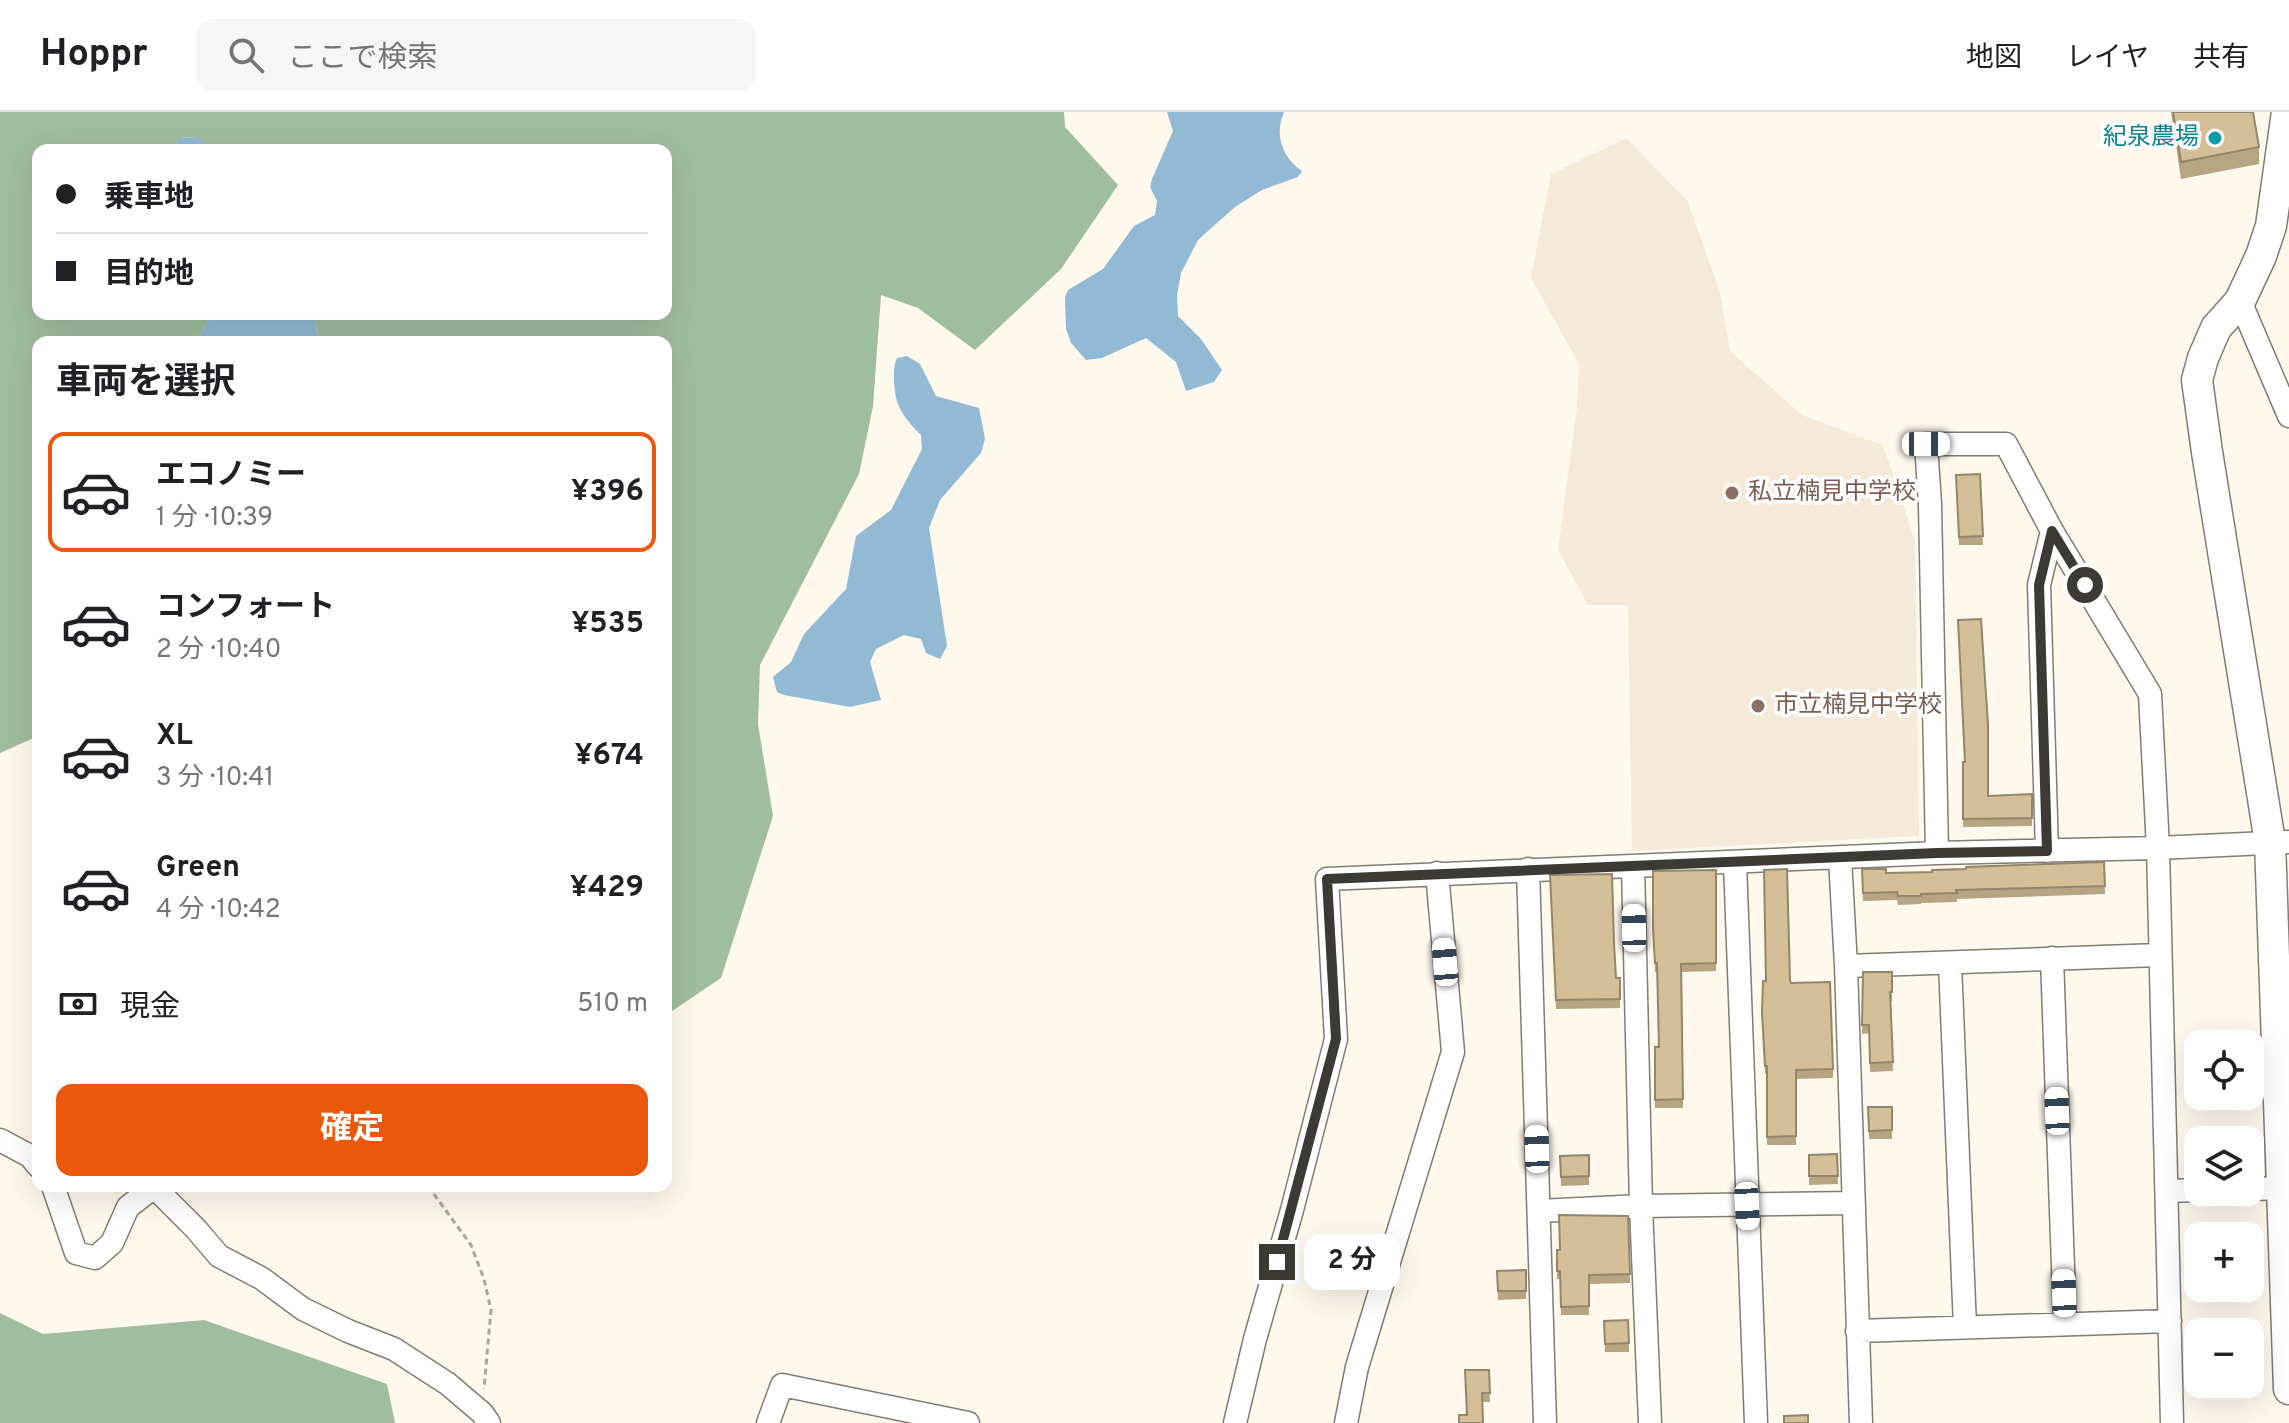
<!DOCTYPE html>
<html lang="ja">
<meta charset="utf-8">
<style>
body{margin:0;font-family:Overpass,"Noto Sans JP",sans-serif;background:#f6f6f6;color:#202124;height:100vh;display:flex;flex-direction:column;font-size:30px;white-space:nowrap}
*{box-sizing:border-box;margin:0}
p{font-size:26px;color:#757577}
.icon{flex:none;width:44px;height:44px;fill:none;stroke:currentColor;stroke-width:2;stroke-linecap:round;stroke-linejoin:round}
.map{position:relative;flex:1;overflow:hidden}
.details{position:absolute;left:32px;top:224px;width:640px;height:856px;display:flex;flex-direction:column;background:#fff;border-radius:16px;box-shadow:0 8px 32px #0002}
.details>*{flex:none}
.banner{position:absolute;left:32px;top:32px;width:640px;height:176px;border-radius:16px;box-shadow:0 8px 32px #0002;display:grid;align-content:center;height:176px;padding:0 24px;background:#fff}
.tools{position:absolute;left:2184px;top:918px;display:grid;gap:16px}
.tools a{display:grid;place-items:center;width:80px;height:80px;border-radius:16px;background:#fff;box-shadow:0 8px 32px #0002;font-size:40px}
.end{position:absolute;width:36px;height:36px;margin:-18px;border:10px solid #3c3a35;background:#fff;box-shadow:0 0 0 4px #fff}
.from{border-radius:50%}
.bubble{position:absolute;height:56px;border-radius:16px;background:#fff;box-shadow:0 8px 32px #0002;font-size:26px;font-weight:700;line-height:56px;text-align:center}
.car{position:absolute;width:24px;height:48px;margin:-24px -12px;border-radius:10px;box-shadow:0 0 6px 2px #0007;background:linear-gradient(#fff 24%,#345 0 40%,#fff 0 76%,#345 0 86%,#fff 0)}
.banner b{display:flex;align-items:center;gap:28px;height:76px;font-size:30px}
.banner b+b{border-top:2px solid #e0e0e0}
.banner i{width:20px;height:20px;background:#202124}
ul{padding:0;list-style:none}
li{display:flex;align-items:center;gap:24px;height:120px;margin:0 16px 12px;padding:0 8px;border:4px solid transparent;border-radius:16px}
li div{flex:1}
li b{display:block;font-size:30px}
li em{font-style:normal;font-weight:700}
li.on{border-color:#ea580c}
li>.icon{width:72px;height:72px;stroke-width:1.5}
h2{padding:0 24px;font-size:36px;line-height:96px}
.pay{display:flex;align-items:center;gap:20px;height:88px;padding:0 24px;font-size:30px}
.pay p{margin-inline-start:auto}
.action{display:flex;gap:16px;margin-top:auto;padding:16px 24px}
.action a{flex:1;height:92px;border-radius:16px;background:#ea580c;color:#fff;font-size:32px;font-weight:700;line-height:92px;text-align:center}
header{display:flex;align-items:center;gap:48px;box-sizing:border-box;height:112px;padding:0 40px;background:#fff;border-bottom:2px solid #e0e0e0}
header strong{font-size:38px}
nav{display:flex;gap:44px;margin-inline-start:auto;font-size:28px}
.search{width:560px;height:72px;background:#f6f6f6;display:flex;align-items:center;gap:20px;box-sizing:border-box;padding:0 28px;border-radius:16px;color:#757577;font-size:30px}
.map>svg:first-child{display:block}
.built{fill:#f5ead8}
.forest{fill:#9fbe9d}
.water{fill:#92bad5}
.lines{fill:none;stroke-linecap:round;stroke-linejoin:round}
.street-casing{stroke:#827c72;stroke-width:25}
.secondary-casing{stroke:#827c72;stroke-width:33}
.path{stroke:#aba79f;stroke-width:3;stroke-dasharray:6 4;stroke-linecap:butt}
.street{stroke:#fff;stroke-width:22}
.secondary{stroke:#fff;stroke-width:30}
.wall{fill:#b6a483}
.building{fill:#d4bf98;stroke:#94866a;stroke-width:2}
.route{stroke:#3c3a35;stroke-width:10}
.culture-dot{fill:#0f9aa8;stroke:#fff;stroke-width:3}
.education-dot{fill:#8d6e63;stroke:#fff;stroke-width:3}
.labels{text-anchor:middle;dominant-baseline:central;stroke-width:7;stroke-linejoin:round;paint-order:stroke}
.culture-label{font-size:24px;fill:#0d838f;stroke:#fff;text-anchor:end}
.education-label{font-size:24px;fill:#785e54;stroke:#fff;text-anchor:start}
</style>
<header>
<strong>Hoppr</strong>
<div class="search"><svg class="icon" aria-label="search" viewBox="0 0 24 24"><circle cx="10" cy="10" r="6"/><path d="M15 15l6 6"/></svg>ここで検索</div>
<nav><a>地図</a><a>レイヤ</a><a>共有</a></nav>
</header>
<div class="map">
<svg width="2289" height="1311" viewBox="0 0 2289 1311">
<rect width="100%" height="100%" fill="#fef8ed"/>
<path class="built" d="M1626,26L1687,88L1720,180L1730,239L1802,303L1883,333L1915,429L1919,724L1632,739L1628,493H1588L1558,438L1577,295L1579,252L1531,166L1551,62Z"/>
<path class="forest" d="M0,0H1064L1065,15L1118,73L1061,157L975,238L918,196L881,183L873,294L859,362L760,553L758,612L773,704L721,866L666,903V230H320L313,202H666V38H211L197,25L179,26L173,38H38V202H213L195,230H38V624L0,641Z
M0,1201L43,1222L204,1208L387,1272L395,1311H0Z"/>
<path class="water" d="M1167,0H1284C1274,23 1282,45 1302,59L1298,65L1262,78L1235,95L1198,128L1181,161L1177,183L1178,204L1201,227L1222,258L1214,270L1186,279L1176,250L1146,226L1102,246L1086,248L1071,231L1066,217L1065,185L1068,178L1103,157L1134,114L1155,103L1157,89L1150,75L1152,67L1173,19Z
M198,25L211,38H173L179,26Z
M213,202H313L320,230H195Z
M907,244L920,252L936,284L979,296L985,327L981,341L940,388L929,416L947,534L940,547L926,541L921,527L904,523L876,537L870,550L881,588L850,595L784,583L777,580L773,565L791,550L804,522L846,477L856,424L891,398L922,337L921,323C902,304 894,293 894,265C894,257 894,253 897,246Z"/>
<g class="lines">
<g class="street-casing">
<path id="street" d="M2240,189L2289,304
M2047,739L2039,473L2052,419
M1937,741L1930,392L1926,332H2006L2052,419L2150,582L2158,736L2172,1311
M1840,746L1846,854L1861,1311
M1735,751L1756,1311
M1633,754L1641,1094L1650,1311
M1528,757L1545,1311
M2052,846L2065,1212
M1950,851L1965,1215
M1846,854L2159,843
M0,1028L30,1044L38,1054
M53,1074L76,1141L95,1146L112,1131L128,1095L154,1075L196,1117L219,1144L261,1166L303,1197L348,1219L394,1237L448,1272L482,1301L489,1311
M2250,1077L2289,1076
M2167,1079L2198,1078
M1539,1099L1641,1094L1853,1091
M1857,1219L2170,1209
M768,1311L782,1273L968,1311
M1235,1311L1255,1227L1292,1098L1336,927L1327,767L1937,741L2158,736L2289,730
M1346,1311L1357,1255L1453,940L1437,761"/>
</g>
<g class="secondary-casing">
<path id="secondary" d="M2287,0L2271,114L2261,144L2240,189L2216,216L2203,246L2197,268L2207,340L2270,730L2289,1277"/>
</g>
<path class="path" d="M428,1074L471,1133L484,1167L491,1198L484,1277"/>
<use href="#street" class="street"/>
<use href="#secondary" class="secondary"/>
</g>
<path class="wall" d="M2171,0H2253L2259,35V52L2181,67Z
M1980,362L1983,433H1959L1956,363Z
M1963,650L1988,684L2032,682V714L1963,715Z
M2104,750L2105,782L1957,787V790L1921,791V792L1898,793L1897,788L1863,789L1862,757L1886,761L1932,760Z
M1716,758V859L1682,860L1683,996H1655V935H1659L1657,860H1655L1653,826Z
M1550,763L1614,831L1616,866H1620V896L1556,897Z
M1863,860H1892V889H1890L1893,959L1870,960L1869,921L1862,922Z
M1790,868L1833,957V966L1796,967V1033H1767V962H1765L1762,909L1766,869Z
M1868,995H1892V1027H1869Z
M1837,1042L1838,1072L1809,1073V1043Z
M1589,1043V1073L1561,1074L1560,1044Z
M1628,1104L1630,1171L1589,1172V1203H1561L1560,1167H1557V1138H1560Z
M1526,1158V1187L1498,1188L1497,1159Z
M1628,1208L1629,1240H1605L1604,1209Z
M1489,1258L1490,1290H1482L1467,1303Z"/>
<path class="building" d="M2173,0H2253L2259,35L2181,50Z
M1980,362L1983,424L1959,425L1956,363Z
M1981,507L1988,613V684L2032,682V706L1963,707V650H1965L1958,508Z
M2104,750L2105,774L1956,778L1957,781L1921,782V784H1898L1897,780L1863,781L1862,757H1886V761L1932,760V758L1966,757V755Z
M1787,757L1790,868L1791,871L1830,870L1833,957L1796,958V1024L1767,1025V954H1765L1762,900L1763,869H1766L1764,758Z
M1716,758V851L1681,852L1683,987L1655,988V935H1659L1657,851H1655L1653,817V759Z
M1612,762L1614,831L1616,866H1620V887L1556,888L1550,763Z
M1863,860H1892V880H1890L1893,950L1870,951L1869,913H1862Z
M1868,995H1892V1018L1869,1019Z
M1837,1042L1838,1064H1809V1043Z
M1589,1043V1064L1561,1065L1560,1044Z
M1559,1103L1628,1104L1630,1162L1589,1163V1194L1561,1195L1560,1159H1557V1138H1560Z
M1526,1158V1179H1498L1497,1159Z
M1628,1208L1629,1231L1605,1232L1604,1209Z
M1465,1258H1489L1490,1281H1482L1483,1311H1459V1303H1467Z
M1808,1303V1311H1784V1304Z"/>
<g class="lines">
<path class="route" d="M1277,1150L1336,927L1327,767L1937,741L2047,739L2039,473L2052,419L2085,473"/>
</g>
<circle class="culture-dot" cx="2215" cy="26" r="8"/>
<g class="education-dot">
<circle cx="1732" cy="381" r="8"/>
<circle cx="1758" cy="594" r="8"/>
</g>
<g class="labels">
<g class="culture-label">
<text x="2199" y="26">紀泉農場</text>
</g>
<g class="education-label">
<text x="1748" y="381">私立楠見中学校</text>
<text x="1774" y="594">市立楠見中学校</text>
</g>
</g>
</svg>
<div class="tools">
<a><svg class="icon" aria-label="locate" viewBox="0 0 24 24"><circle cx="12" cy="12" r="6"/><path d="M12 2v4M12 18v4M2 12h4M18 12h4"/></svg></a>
<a><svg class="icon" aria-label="layers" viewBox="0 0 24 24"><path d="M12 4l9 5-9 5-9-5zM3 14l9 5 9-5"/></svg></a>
<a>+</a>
<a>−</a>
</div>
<i class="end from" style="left:2085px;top:473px"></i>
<i class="end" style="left:1277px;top:1150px"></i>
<div class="bubble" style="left:1304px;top:1122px;width:96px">2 分</div>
<i class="car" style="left:1926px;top:332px;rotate:90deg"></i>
<i class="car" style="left:1634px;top:816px;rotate:359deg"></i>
<i class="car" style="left:1445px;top:850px;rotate:355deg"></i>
<i class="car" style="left:2057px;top:999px;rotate:358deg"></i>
<i class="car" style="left:1537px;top:1037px;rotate:358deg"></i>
<i class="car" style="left:1747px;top:1094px;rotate:177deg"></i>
<i class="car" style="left:2064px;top:1181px;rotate:358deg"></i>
<div class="banner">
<b><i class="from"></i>乗車地</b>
<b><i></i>目的地</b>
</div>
<section class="details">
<h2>車両を選択</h2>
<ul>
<li class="on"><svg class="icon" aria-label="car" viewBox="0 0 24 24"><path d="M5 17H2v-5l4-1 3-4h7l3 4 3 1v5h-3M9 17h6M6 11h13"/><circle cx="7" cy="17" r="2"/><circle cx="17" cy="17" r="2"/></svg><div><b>エコノミー</b><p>1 分 · 10:39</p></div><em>¥396</em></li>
<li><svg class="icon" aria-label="car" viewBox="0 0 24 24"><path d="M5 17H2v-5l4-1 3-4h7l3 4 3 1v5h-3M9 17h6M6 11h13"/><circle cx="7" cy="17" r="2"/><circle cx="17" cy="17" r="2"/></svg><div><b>コンフォート</b><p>2 分 · 10:40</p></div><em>¥535</em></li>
<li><svg class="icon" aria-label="car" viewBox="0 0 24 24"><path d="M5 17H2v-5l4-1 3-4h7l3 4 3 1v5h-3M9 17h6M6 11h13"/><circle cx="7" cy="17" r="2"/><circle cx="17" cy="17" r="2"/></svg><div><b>XL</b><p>3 分 · 10:41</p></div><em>¥674</em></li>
<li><svg class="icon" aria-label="car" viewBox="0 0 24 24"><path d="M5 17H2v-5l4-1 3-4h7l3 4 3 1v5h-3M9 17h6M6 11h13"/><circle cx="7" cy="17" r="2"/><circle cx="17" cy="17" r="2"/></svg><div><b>Green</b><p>4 分 · 10:42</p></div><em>¥429</em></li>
</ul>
<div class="pay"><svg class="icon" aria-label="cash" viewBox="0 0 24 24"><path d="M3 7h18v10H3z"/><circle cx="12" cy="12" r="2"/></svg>現金<p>510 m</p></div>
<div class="action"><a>確定</a></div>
</section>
</div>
